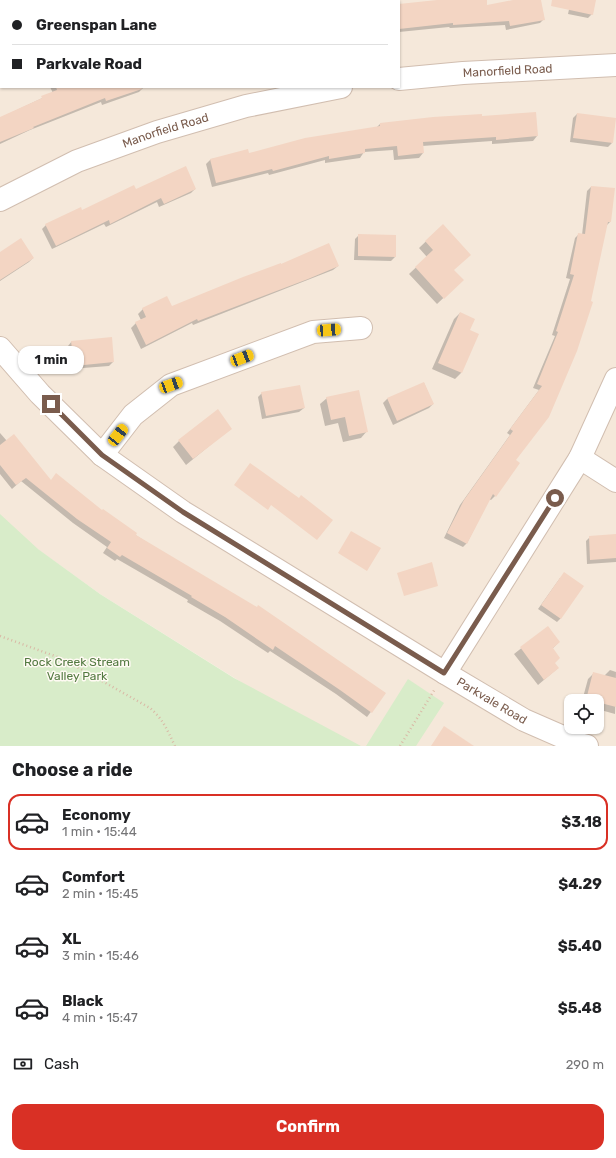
<!DOCTYPE html>
<meta charset="utf-8">
<style>
body{margin:0;font-family:Rubik,sans-serif;background:#f6f6f6;color:#202124;height:100vh;display:flex;flex-direction:column;font-size:15px;white-space:nowrap}
*{box-sizing:border-box;margin:0}
p{font-size:13px;color:#757577}
.icon{flex:none;width:22px;height:22px;fill:none;stroke:currentColor;stroke-width:2;stroke-linecap:round;stroke-linejoin:round}
.map{position:relative;height:746px;overflow:hidden}
.drawer{display:flex;flex-direction:column;background:#fff;flex:1}
.drawer>*{flex:none}
.banner{position:absolute;left:0px;top:0px;width:400px;height:88px;box-shadow:0 1px 3px #0004;display:grid;align-content:center;height:88px;padding:0 12px;background:#fff}
.buttons{position:absolute;left:564px;top:694px;display:grid;gap:8px}
.buttons a{display:grid;place-items:center;width:40px;height:40px;border-radius:8px;background:#fff;box-shadow:0 1px 3px #0004;font-size:20px}
.end{position:absolute;width:18px;height:18px;margin:-9px;border:5px solid #7a5c4d;background:#fff;box-shadow:0 0 0 2px #fff}
.from{border-radius:50%}
.bubble{position:absolute;height:28px;border-radius:12px;background:#fff;box-shadow:0 1px 3px #0004;font-size:13px;font-weight:700;line-height:28px;text-align:center}
.car{position:absolute;width:12px;height:24px;margin:-12px -6px;border-radius:5px;box-shadow:0 0 3px 1px #0007;background:linear-gradient(#f5c518 24%,#345 0 40%,#f5c518 0 76%,#345 0 86%,#f5c518 0)}
.banner b{display:flex;align-items:center;gap:14px;height:38px;font-size:15px}
.banner b+b{border-top:1px solid #e0e0e0}
.banner i{width:10px;height:10px;background:#202124}
ul{padding:0;list-style:none}
li{display:flex;align-items:center;gap:12px;height:56px;margin:0 8px 6px;padding:0 4px;border:2px solid transparent;border-radius:12px}
li div{flex:1}
li b{display:block;font-size:15px}
li em{font-style:normal;font-weight:700}
li.selected{border-color:#d93025}
li>.icon{width:36px;height:36px;stroke-width:1.5}
h2{padding:0 12px;font-size:18px;line-height:48px}
.pay{display:flex;align-items:center;gap:10px;height:44px;padding:0 12px;font-size:15px}
.pay p{margin-inline-start:auto}
.cta{display:flex;gap:8px;margin-top:auto;padding:8px 12px}
.cta a{flex:1;height:46px;border-radius:12px;background:#d93025;color:#fff;font-size:16px;font-weight:700;line-height:46px;text-align:center}
.map>svg:first-child{display:block}
.residential{fill:#f5e8da;fill-rule:evenodd}
.green{fill:#d8ecc9}
.shadow{fill:#0003}
.building{fill:#f3d5c3}
.lines{fill:none;stroke-linecap:round;stroke-linejoin:round}
.minor-casing{stroke:#d1beb0;stroke-width:24}
.path{stroke:#d9b8a5;stroke-width:2.5;stroke-dasharray:1 3;stroke-linecap:butt}
.minor{stroke:#fff;stroke-width:22}
.route{stroke:#7a5c4d;stroke-width:5}
.labels{text-anchor:middle;dominant-baseline:central;stroke-width:3;stroke-linejoin:round;paint-order:stroke}
.street-label{font-size:12px;fill:#7a5c4d;stroke:#fffaf3}
.park-label{font-size:12px;fill:#537a41;stroke:#fffaf3}
</style>
<div class="map">
<svg width="616" height="746" viewBox="0 0 616 746">
<rect width="100%" height="100%" fill="#fdf6ec"/>
<path class="residential" d="M0,0H616V746H343L100,594L0,522ZM1,1H399V87H1ZM571,701H597V727H571Z"/>
<path class="green" d="M0,514L38,549L100,594L234,678L361,746H0Z
M408,679L444,703L416,746H366Z"/>
<path class="shadow" d="M20,0H65L20,1Z
M466,0H486V6L518,0H540L544,19L540,23L506,30L505,25L450,28L449,27L399,32V5Z
M571,0H595L592,14L588,18L568,14Z
M50,87H142L143,88L139,92L102,105L101,102L30,130L0,144V118L53,93Z
M577,114L612,143L608,147L570,142L573,118Z
M481,118L537,136L533,141L492,144V141L422,146L423,153L419,158L394,160L393,150L364,152L360,158L325,163V160L269,175L268,173L212,187L206,164L211,159L249,155L376,128L380,124Z
M591,187L610,222L606,226L515,460L495,496L491,500L489,499L467,543L463,547L444,538L460,505L510,435L507,433L539,390L533,388L555,336L552,335L570,279L566,278L575,238L579,234L582,235L587,191Z
M195,189L191,193L159,207L157,202L106,227L104,224L52,249L42,229L46,225L136,190Z
M443,225L456,286L437,304L409,274L427,257L419,248Z
M359,235L395,257L391,261L354,260L355,239Z
M0,253L33,258L29,262L0,281Z
M281,265L338,266L333,270L193,325L192,323L141,349L131,328L136,323L141,320L138,314L143,309L172,307Z
M460,313L468,331L461,373L455,379L432,369L454,319Z
M72,341L113,362L109,366L70,369L68,346Z
M424,383L433,404L429,408L393,425L383,403L387,399Z
M262,393L304,408L299,412L262,419L258,397Z
M327,398L367,431L361,438L343,442L338,423L325,426L320,404Z
M231,428L186,465L173,447L179,441Z
M0,433L7,441L50,481L385,693L367,717L336,694L270,651L268,653L220,621L187,602L188,600L117,559L115,561L103,553L107,547L73,523L21,481L12,489L0,474Z
M616,535V562L587,564L586,541L590,537Z
M560,578L561,618L557,622L538,609Z
M548,627L559,642L552,649L554,663L558,668L538,685L514,654Z
M610,670L616,672L615,714L597,709V701H582L588,679L593,674L604,676Z"/>
<path class="building" d="M437,0H487V5L513,0H541L545,20L510,26L509,21L453,25V23L399,29V4Z
M552,0H596L593,15L551,6Z
M56,87H141L142,89L106,101L105,98L33,127L34,128L0,142V117L42,98L41,96L57,90Z
M536,112L538,136L496,140V137L423,142L424,153L398,156L397,146L365,149V153L329,159V156L273,171L272,169L216,183L210,159L248,149L249,153L305,138L380,126V123L433,117L482,114V116Z
M577,113L616,118L613,143L573,138Z
M186,166L196,189L164,204L161,198L110,224L109,220L56,246L45,224L81,207L82,210L134,185L136,189Z
M591,186L615,188L611,222H608L591,301L593,302L577,351L549,417L516,460L520,463L496,497L493,494L467,544L447,533L464,500L513,431L510,429L542,386L537,384L558,332L556,331L574,275L570,274L578,233L585,234Z
M443,224L471,255L454,270L464,280L444,299L415,267L433,250L425,241Z
M358,234L396,235V257L358,256Z
M21,238L34,258L0,280V252Z
M329,243L339,266L308,279L198,321L197,319L146,345L135,322L146,317L142,308L167,296L172,306L243,277L281,263V264Z
M460,312L475,319L470,330L479,334L462,373L438,363Z
M112,337L114,362L74,366L71,341Z
M424,382L434,404L397,421L387,398Z
M300,385L305,408L266,416L261,392Z
M359,390L368,432L349,436L345,417L331,420L326,397Z
M218,409L232,429L193,459L178,440Z
M14,434L51,480L56,473L102,510L103,509L137,533L136,535L257,607L258,605L386,693L372,713L340,690L275,646L273,650L225,617L191,597L192,596L122,555L120,557L107,548L111,542L77,519L26,478L16,485L0,465V445Z
M250,463L299,498L301,495L333,520L317,540L271,505L268,510L234,485Z
M351,531L381,548L367,571L338,553Z
M616,534V558L590,560L589,536Z
M432,562L438,586L404,596L397,573Z
M564,572L584,586L561,619L541,605Z
M548,626L560,642L553,648L560,658L555,663L559,668L544,680L520,647Z
M593,672L616,678V707L597,702V701L586,700Z
M444,726L474,746H431Z"/>
<g class="lines">
<g class="minor-casing">
<g id="minor">
<path id="s1" d="M399,79L463,73L616,65"/>
<path id="s2" d="M0,200L77,161L157,132L246,106L341,87"/>
<path id="s3" d="M0,348L40,394L102,455L183,512L445,673L524,720L579,744L587,746"/>
<path d="M102,455L133,415L171,385L313,332L361,328"/>
<path d="M580,458L616,481"/>
<path d="M445,673L580,458L616,379"/>
</g>
</g>
<path class="path" d="M0,636L63,659L150,708C164,720 167,730 175,746
M400,746L435,689"/>
<use href="#minor" class="minor"/>
</g>
<g class="lines">
<path class="route" d="M51,404L102,455L183,512L444,673L555,498"/>
</g>
<g class="labels">
<g class="street-label">
<text stroke="none"><textPath href="#s1" startOffset="109">Manorfield Road</textPath></text>
<text stroke="none"><textPath href="#s2" startOffset="180">Manorfield Road</textPath></text>
<text stroke="none"><textPath href="#s3" startOffset="609">Parkvale Road</textPath></text>
</g>
<g class="park-label">
<text x="77" y="662">Rock Creek Stream<tspan x="77" dy="14">Valley Park</tspan></text>
</g>
</g>
</svg>
<div class="buttons">
<a><svg class="icon" aria-label="locate" viewBox="0 0 24 24"><circle cx="12" cy="12" r="6"/><path d="M12 2v4M12 18v4M2 12h4M18 12h4"/></svg></a>
</div>
<i class="end from" style="left:555px;top:498px"></i>
<i class="end" style="left:51px;top:404px"></i>
<div class="bubble" style="left:18px;top:346px;width:66px">1 min</div>
<i class="car" style="left:329px;top:330px;rotate:86deg"></i>
<i class="car" style="left:242px;top:358px;rotate:69deg"></i>
<i class="car" style="left:171px;top:385px;rotate:70deg"></i>
<i class="car" style="left:118px;top:435px;rotate:38deg"></i>
<div class="banner">
<b><i class="from"></i>Greenspan Lane</b>
<b><i></i>Parkvale Road</b>
</div>
</div>
<section class="drawer">
<h2>Choose a ride</h2>
<ul>
<li class="selected"><svg class="icon" aria-label="car" viewBox="0 0 24 24"><path d="M5 17H2v-5l4-1 3-4h7l3 4 3 1v5h-3M9 17h6M6 11h13"/><circle cx="7" cy="17" r="2"/><circle cx="17" cy="17" r="2"/></svg><div><b>Economy</b><p>1 min · 15:44</p></div><em>$3.18</em></li>
<li><svg class="icon" aria-label="car" viewBox="0 0 24 24"><path d="M5 17H2v-5l4-1 3-4h7l3 4 3 1v5h-3M9 17h6M6 11h13"/><circle cx="7" cy="17" r="2"/><circle cx="17" cy="17" r="2"/></svg><div><b>Comfort</b><p>2 min · 15:45</p></div><em>$4.29</em></li>
<li><svg class="icon" aria-label="car" viewBox="0 0 24 24"><path d="M5 17H2v-5l4-1 3-4h7l3 4 3 1v5h-3M9 17h6M6 11h13"/><circle cx="7" cy="17" r="2"/><circle cx="17" cy="17" r="2"/></svg><div><b>XL</b><p>3 min · 15:46</p></div><em>$5.40</em></li>
<li><svg class="icon" aria-label="car" viewBox="0 0 24 24"><path d="M5 17H2v-5l4-1 3-4h7l3 4 3 1v5h-3M9 17h6M6 11h13"/><circle cx="7" cy="17" r="2"/><circle cx="17" cy="17" r="2"/></svg><div><b>Black</b><p>4 min · 15:47</p></div><em>$5.48</em></li>
</ul>
<div class="pay"><svg class="icon" aria-label="cash" viewBox="0 0 24 24"><path d="M3 7h18v10H3z"/><circle cx="12" cy="12" r="2"/></svg>Cash<p>290 m</p></div>
<div class="cta"><a>Confirm</a></div>
</section>
